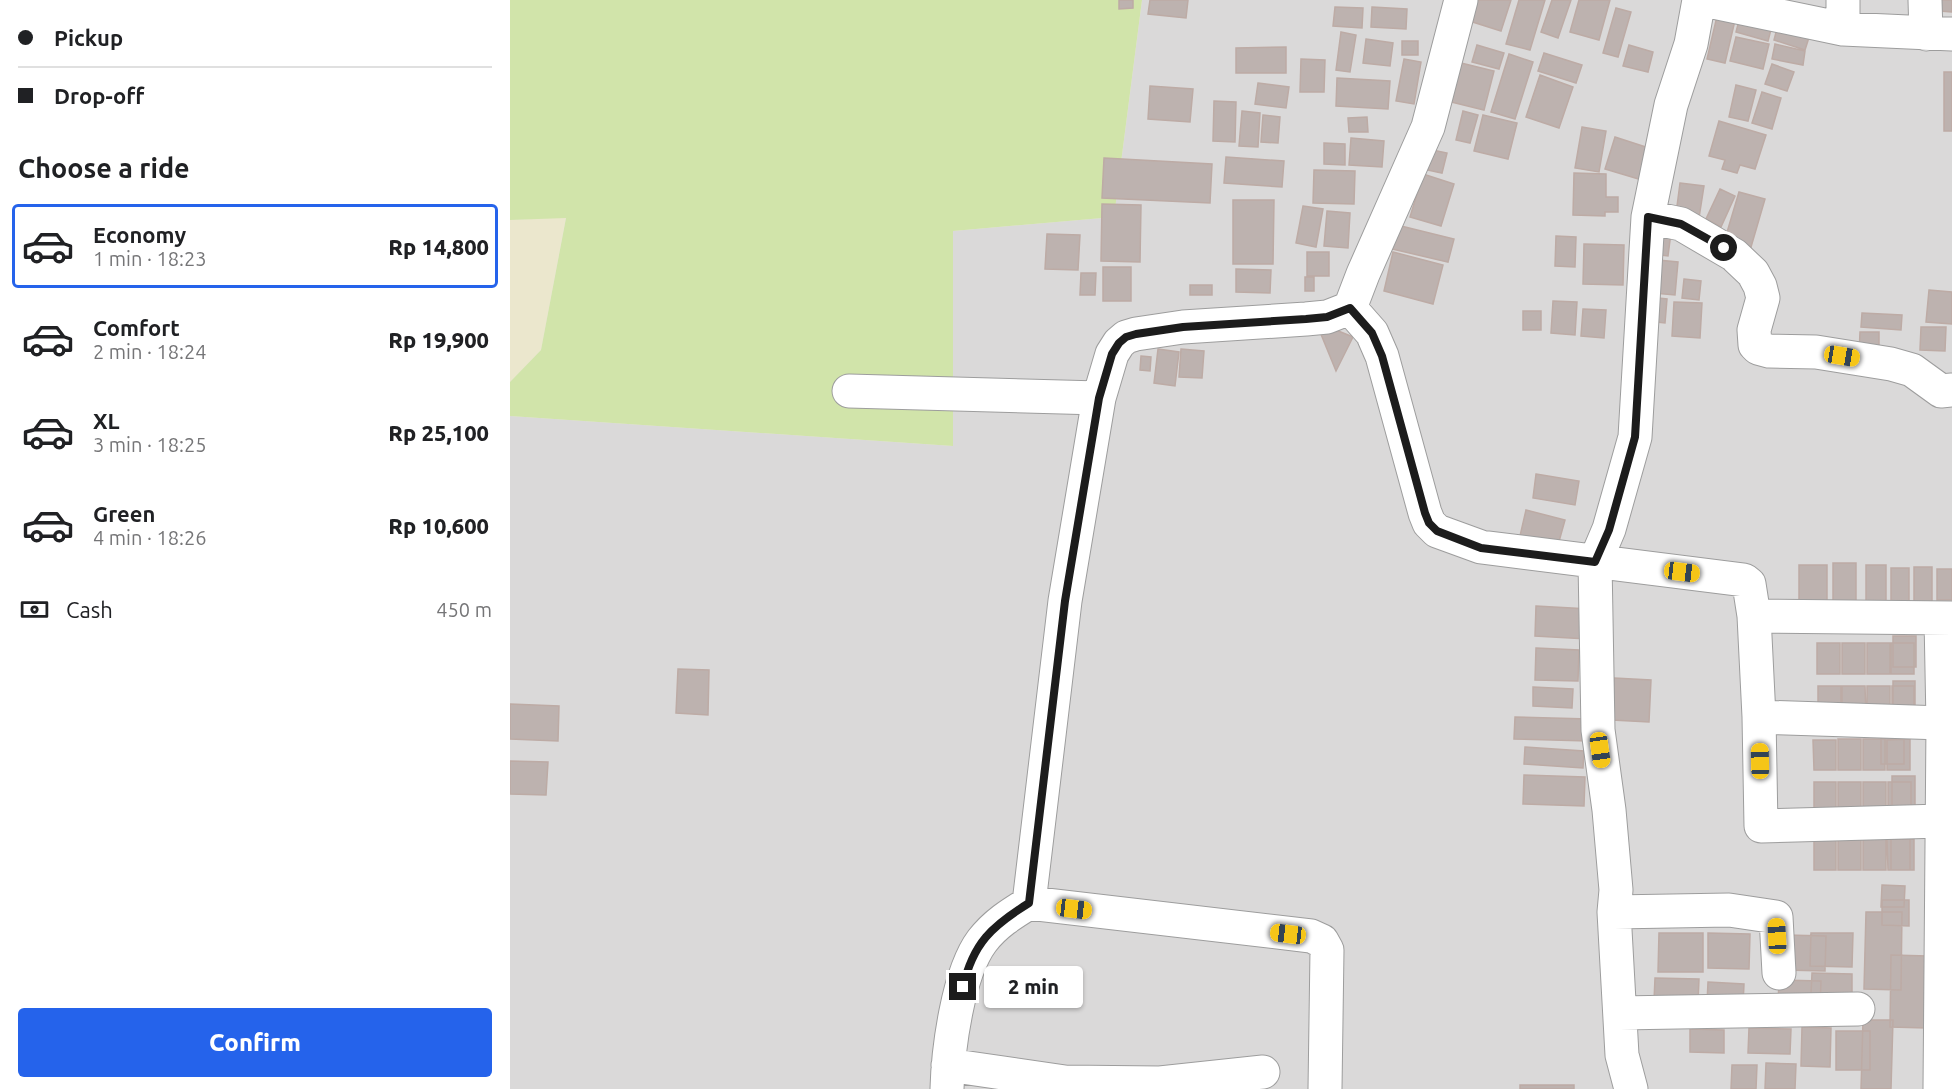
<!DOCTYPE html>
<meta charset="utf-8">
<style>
body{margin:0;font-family:Ubuntu,sans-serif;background:#f2f2f2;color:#202124;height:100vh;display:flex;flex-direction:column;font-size:22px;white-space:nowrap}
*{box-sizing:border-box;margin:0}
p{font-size:20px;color:#757577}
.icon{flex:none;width:33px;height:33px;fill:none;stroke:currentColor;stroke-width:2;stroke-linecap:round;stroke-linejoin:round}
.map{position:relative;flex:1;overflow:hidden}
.details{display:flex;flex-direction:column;background:#fff;width:510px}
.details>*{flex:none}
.top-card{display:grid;align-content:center;height:132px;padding:0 18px;background:#fff}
.end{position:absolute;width:27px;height:27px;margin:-14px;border:8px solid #1c1c1c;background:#fff;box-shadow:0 0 0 3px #fff}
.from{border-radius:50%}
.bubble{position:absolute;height:42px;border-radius:6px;background:#fff;box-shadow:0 2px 4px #0004;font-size:20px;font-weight:800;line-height:42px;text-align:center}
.car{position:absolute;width:18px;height:36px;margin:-18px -9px;border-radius:8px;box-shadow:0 0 4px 2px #0007;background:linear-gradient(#f5c518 24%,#345 0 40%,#f5c518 0 76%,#345 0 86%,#f5c518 0)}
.top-card b{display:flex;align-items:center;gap:21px;height:57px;font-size:22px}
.top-card b+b{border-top:2px solid #e0e0e0}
.top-card i{width:15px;height:15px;background:#202124}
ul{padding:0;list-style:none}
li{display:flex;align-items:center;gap:18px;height:84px;margin:0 12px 9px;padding:0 6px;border:3px solid transparent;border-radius:6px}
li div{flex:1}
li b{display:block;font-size:22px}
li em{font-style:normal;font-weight:800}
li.selected{border-color:#2563eb}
li>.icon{width:54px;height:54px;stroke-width:1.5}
h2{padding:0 18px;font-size:27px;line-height:72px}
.pay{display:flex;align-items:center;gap:15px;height:66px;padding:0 18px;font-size:22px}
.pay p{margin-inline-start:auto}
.action{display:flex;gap:12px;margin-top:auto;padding:12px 18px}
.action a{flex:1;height:69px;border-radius:6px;background:#2563eb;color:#fff;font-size:24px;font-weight:800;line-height:69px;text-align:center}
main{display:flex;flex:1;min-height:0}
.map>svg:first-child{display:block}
.residential{fill:#dad9d9}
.farmland{fill:#ebe7cd}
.grass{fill:#d1e4aa}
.building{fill:#bdb2af;stroke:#bdaba5;stroke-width:1.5}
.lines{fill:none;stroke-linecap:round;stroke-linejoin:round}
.minor-casing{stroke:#9d9d9d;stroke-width:35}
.minor{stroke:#fff;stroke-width:33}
.route{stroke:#1c1c1c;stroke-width:8}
</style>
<main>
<section class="details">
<div class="top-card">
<b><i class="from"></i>Pickup</b>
<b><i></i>Drop-off</b>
</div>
<h2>Choose a ride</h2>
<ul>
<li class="selected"><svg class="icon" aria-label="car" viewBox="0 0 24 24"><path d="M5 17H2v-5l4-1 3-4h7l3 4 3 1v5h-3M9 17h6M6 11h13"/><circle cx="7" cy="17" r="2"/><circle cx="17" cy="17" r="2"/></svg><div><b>Economy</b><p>1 min · 18:23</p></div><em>Rp 14,800</em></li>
<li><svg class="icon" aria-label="car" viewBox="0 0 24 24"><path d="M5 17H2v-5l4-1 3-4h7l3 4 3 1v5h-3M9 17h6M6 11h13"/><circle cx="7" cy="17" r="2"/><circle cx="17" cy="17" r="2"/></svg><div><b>Comfort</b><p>2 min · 18:24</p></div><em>Rp 19,900</em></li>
<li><svg class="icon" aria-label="car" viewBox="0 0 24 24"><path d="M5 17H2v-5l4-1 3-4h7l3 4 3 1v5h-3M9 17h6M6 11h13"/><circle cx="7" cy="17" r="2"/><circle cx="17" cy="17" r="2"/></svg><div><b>XL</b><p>3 min · 18:25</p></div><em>Rp 25,100</em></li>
<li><svg class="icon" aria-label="car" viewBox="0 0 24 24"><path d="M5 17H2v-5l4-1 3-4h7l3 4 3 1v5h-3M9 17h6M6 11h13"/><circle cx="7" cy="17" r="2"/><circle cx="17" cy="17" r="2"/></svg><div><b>Green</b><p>4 min · 18:26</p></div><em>Rp 10,600</em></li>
</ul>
<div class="pay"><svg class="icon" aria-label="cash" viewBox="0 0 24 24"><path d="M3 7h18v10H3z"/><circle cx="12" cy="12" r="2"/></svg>Cash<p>450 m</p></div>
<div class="action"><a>Confirm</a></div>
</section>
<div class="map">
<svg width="1442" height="1089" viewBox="0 0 1442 1089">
<rect width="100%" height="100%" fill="#ece7e2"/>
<path class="residential" d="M632,0H1442V1089H0V416L443,446V231L604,217Z"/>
<path class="farmland" d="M56,217L31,350L0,382V220Z"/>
<path class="grass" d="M0,0H632L604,217L443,231V446L0,416V382L31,350L56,218L0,220Z"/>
<path class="building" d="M609,0H623V8L609,9Z
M640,0H678L676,18L638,14Z
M960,0H1001L991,31L953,19Z
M1009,0H1035L1020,50L996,44Z
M1042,0H1061L1048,38L1031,32Z
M1069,0H1100L1089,40L1060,32Z
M1430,0H1442V12L1430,11Z
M825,7L853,8L852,28L823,26Z
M862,7L897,9L896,29L861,27Z
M1106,8L1121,12L1108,57L1093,53Z
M1208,12L1226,16L1215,63L1197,59Z
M1231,13L1263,22L1258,41L1226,32Z
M1269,21L1301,31L1295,50L1264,40Z
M831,32L846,35L840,72L826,70Z
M1226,37L1259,44L1253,69L1220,61Z
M856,39L883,43L880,66L853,63Z
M892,41H908V55H892Z
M1265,44L1295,51L1293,65L1262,59Z
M967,45L994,53L989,69L962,62Z
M1119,45L1143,52L1138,72L1113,66Z
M776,47V73H726V48Z
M1034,53L1072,65L1066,83L1028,71Z
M999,54L1023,62L1005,119L981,112Z
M791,59L815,60L814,92H790Z
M894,59L911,62L904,104L886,101Z
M947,62L984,71L974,110L937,101Z
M1262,64L1284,72L1277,91L1255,84Z
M1434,72H1442V131H1434Z
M1030,75L1063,87L1049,128L1016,117Z
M827,78L880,81L878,109L826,106Z
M748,83L779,87L776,108L745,104Z
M1226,85L1246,90L1238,121L1219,117Z
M640,86L683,89L680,122L638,119Z
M1252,92L1271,98L1262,129L1242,123Z
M704,101L726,102L725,142L703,141Z
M732,111L750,113L748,147L729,146Z
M953,111L968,115L960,143L946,140Z
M753,115L770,117L768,143L751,142Z
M973,115L1007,123L998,159L964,151Z
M857,117L858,132H839L838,118Z
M1209,121L1256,135L1245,169L1230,165L1227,173L1212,169L1215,160L1199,156Z
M1072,127L1096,131L1089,172L1065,168Z
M1105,137L1142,149L1132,180L1095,169Z
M841,138L874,141L872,167L839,165Z
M814,143L835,144V165L814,164Z
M913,148L937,153L932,173L908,168Z
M716,157L774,161L772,187L714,183Z
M594,158L702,164L700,203L592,198Z
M804,170L845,171L844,204L803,203Z
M1064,173L1096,174V197H1108V212H1095V216L1063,215Z
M913,174L944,184L931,226L900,217Z
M1170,183L1194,186L1189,218L1166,214Z
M1210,189L1225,196L1211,227L1196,219Z
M1229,192L1255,199L1241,247L1215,239Z
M723,200H764L763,264H723Z
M592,204L631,205L630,262L591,261Z
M793,206L813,209L806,247L786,243Z
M817,211L840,213L838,248L814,246Z
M887,225L944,239L938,262L882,249Z
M1162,225L1158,256L1141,254Z
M537,234L570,235L568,270L535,269Z
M1046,236L1066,237L1065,267L1045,266Z
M1074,244L1114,245L1113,285L1073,284Z
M797,252H819V276H797Z
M883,252L933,265L923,304L874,291Z
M1148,260L1168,262L1165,295L1144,293Z
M593,267H621V301H593Z
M726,269L761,270L760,293L726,292Z
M571,273H586L585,295H570Z
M795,277H804V291H795Z
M1174,279L1191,281L1189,300L1172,298Z
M680,285H702V295H680Z
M1419,290L1442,292V324L1416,322Z
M1139,297L1157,299L1155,323L1137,321Z
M1043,301L1067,302L1065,335L1041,333Z
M1164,302L1192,303L1190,338L1162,336Z
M1073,309L1096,310L1094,338L1071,336Z
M1013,311H1031V330H1013Z
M1352,313L1392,315L1391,330L1351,327Z
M806,322L843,337L826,371Z
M1411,327H1436L1435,351L1410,350Z
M1350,332H1369V355H1349Z
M648,349L669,352L665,386L644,383Z
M671,349L694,351L692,378L669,377Z
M631,356L641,357L640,371L630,370Z
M1026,474L1069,481L1065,505L1023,498Z
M1016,510L1055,520L1048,545L1010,536Z
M1323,563H1346V604H1323Z
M1289,565H1317V603H1289Z
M1356,565H1376V602H1356Z
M1404,567H1422V605H1404Z
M1381,568H1399V603H1381Z
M1427,569H1442V600H1427Z
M1026,606L1079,609L1077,639L1025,636Z
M1383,636H1406V667H1383Z
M1307,643H1330V674H1307Z
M1332,643H1355V674H1332Z
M1357,643H1380V674H1357Z
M1381,643H1404V674H1381Z
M1026,648L1069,650L1068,681L1025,680Z
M168,669L199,670L198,715L166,713Z
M1104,678L1141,680L1139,722L1102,720Z
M1383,681H1405V712H1383Z
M1308,686H1331V717H1308Z
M1332,686H1355L1356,717H1332Z
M1357,686H1380V717H1357Z
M1382,686H1404V717H1382Z
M1023,687L1063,689L1062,708L1023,706Z
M0,704L49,706L48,741L0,739Z
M1005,717L1079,719L1078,741L1004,739Z
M1394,732V764H1371V733Z
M1328,739H1351V770H1328Z
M1353,739H1375V770H1353Z
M1400,739V770H1377V740Z
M1303,740H1326V770H1304Z
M1015,747L1074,751L1073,768L1014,764Z
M0,761L38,762L36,795L0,794Z
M1014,775L1075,777L1074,806L1013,804Z
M1382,776H1405V806H1382Z
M1304,782H1326V813L1304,814Z
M1328,782H1351V813H1328Z
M1353,782H1376V813H1353Z
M1378,782H1401V813H1378Z
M1304,839H1326V870H1304Z
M1328,839H1351V870H1328Z
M1353,839H1376V870H1353Z
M1377,839H1400V870H1378Z
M1381,839H1404V870H1381Z
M1372,885L1395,886L1394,907H1371Z
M1372,900H1399V926L1372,925Z
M1356,912H1392L1391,990L1354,989Z
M1149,933H1193V972H1148Z
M1198,933L1240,934L1239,969L1198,968Z
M1301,933H1343L1342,967L1300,966Z
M1276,935L1316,936L1315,971L1275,970Z
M1381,955L1418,956L1416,1028L1380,1027Z
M1302,973L1342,974V995L1301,994Z
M1145,978L1189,979L1188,1002L1144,1001Z
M1269,980L1311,981L1310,1007L1268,1006Z
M1198,982L1234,984L1233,1005L1197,1003Z
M1353,1020H1383L1381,1089H1351Z
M1292,1027L1321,1028L1320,1067L1291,1066Z
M1239,1028L1281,1029L1280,1054L1238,1053Z
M1180,1029L1214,1030V1053L1180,1052Z
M1326,1031H1360V1070H1326Z
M1256,1063L1286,1064L1285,1089H1255Z
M1222,1065H1247L1246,1089H1221Z
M1010,1085H1064V1089H1010Z"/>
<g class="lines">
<g class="minor-casing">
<path id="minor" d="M1194,0L1333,29L1442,34
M1415,0L1416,34
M1333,29V0
M1138,217L1171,224L1224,255L1243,273L1250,286L1253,298L1244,330L1245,345L1248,348L1259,351L1306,352L1381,364L1402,370L1431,391L1442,390
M840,308L862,333L872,356L915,513L919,523L927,531L971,547L1234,580L1239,584L1244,616L1249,717L1251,826L1432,821
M339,391L589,398
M1244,616L1442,618
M1249,717L1433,723
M519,903L555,601L589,398L602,354L609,343L616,337L626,334L673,327L796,319L817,317L840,308L853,274L918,127L951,0
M1104,912L1219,910L1266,917L1269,973
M1110,1013L1348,1009
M438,1065L555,1082L650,1083L753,1072
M437,1089C438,1049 448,973 472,941C485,924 501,914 519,903L801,936L812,941L817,950L815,1089
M1121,1089L1112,1055L1104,912L1106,890L1099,810L1088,730L1085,562L1099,529L1125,437L1138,217L1161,105L1181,44L1189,0
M1430,1089L1433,723L1431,618"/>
</g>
<use href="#minor" class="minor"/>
</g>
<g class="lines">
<path class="route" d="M453,987C463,943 482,926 519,903L555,601L589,398L602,354L609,343L616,337L626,334L673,327L796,319L817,317L840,308L862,333L872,356L915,513L919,523L927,531L971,548L1085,562L1099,530L1125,437L1138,217L1171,224L1214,248"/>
</g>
</svg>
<i class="end from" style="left:1214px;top:248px"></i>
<i class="end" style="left:453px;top:987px"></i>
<div class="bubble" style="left:474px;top:966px;width:99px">2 min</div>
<i class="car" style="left:1332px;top:356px;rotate:99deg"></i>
<i class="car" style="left:1172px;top:572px;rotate:97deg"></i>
<i class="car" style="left:1090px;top:750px;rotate:172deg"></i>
<i class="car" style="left:1250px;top:761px;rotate:359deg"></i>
<i class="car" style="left:564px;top:909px;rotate:97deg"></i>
<i class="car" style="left:778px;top:934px;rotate:277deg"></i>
<i class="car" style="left:1267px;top:936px;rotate:357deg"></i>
</div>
</main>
